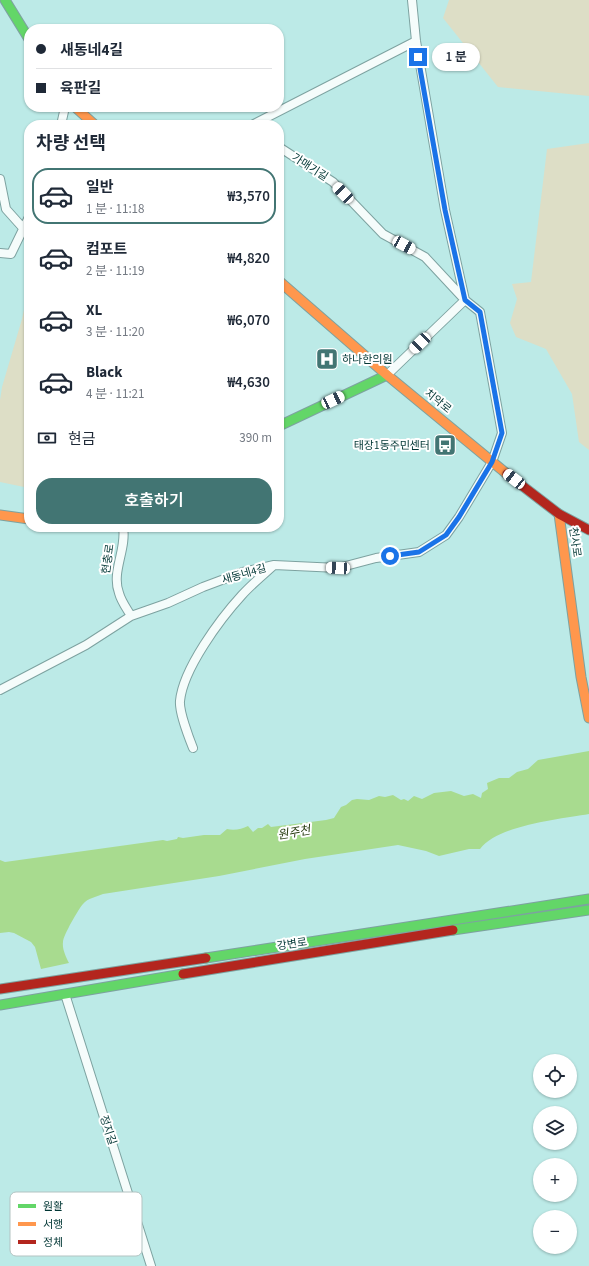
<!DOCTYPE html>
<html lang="ko">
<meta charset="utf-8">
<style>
body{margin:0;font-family:"Source Sans 3","Noto Sans KR",sans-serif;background:#f2f2f3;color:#1f2937;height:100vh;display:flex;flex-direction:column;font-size:15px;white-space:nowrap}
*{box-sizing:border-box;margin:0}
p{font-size:13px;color:#747a83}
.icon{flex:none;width:22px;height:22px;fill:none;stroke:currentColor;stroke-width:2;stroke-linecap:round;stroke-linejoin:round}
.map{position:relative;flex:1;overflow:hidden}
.panel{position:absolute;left:24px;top:120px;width:260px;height:412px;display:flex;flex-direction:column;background:#fff;border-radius:16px;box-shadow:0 1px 3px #0004}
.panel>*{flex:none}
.top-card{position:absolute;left:24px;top:24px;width:260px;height:88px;border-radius:16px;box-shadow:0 1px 3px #0004;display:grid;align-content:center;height:88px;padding:0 12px;background:#fff}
.controls{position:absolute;left:533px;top:1054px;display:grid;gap:8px}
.controls a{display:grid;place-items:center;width:44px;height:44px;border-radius:50%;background:#fff;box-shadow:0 1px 3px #0004;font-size:20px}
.end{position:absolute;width:18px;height:18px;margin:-9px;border:5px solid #1a73e8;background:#fff;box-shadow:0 0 0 2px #fff}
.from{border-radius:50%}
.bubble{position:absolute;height:28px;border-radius:14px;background:#fff;box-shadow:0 1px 3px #0004;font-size:13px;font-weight:600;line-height:28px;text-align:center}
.car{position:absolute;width:12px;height:24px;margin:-12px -6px;border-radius:5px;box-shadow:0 0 3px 1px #0007;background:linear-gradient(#fff 24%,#345 0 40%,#fff 0 76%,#345 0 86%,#fff 0)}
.top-card b{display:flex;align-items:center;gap:14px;height:38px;font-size:15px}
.top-card b+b{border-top:1px solid #e0e1e3}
.top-card i{width:10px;height:10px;background:#1f2937}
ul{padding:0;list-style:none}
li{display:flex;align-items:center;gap:12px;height:56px;margin:0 8px 6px;padding:0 4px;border:2px solid transparent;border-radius:16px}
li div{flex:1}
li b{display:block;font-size:15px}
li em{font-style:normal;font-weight:600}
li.on{border-color:#427573}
li>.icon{width:36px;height:36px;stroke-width:1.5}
h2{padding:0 12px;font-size:18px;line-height:48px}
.pay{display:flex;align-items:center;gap:10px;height:44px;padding:0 12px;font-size:15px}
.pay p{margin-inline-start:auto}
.button{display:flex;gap:8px;margin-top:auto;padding:8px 12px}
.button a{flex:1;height:46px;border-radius:16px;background:#427573;color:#fff;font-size:16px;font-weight:600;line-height:46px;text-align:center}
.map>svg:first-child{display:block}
.green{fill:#dddec6}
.water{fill:#a8db8f}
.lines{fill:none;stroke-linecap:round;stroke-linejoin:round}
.street-casing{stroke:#7da2a0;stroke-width:10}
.fast-casing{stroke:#7da2a0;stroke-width:11}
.slow-casing{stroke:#7da2a0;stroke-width:11}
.jam-casing{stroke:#7da2a0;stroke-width:11}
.street{stroke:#f5fcfb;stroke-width:8}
.fast{stroke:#63d668;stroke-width:9}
.slow{stroke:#ff974d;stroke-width:9}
.jam{stroke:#b3261e;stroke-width:9}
.route{stroke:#1a73e8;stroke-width:5}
.labels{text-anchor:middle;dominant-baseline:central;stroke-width:4;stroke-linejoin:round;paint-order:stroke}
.street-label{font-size:11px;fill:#013634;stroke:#fff}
.poi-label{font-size:11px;fill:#013634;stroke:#fff;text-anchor:start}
.water-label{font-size:12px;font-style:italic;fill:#273b10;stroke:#fff}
.key{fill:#fff;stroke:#b3c3c2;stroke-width:1}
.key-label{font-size:11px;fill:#013634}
</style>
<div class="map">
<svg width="589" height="1266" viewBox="0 0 589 1266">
<rect width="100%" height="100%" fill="#bceae7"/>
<path class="green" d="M449,0H589V96L498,87L443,18Z
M589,143V450L579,442L572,394L546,349L516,337L510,323L517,299L512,284L531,282L547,149Z
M29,287V475L27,483L24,487L0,482V400L2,387L22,319Z"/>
<path class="water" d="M589,751V814C560,819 498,825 480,849H469L439,856L426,851L398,845L305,859L219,876L103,894C96,897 88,898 83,904C79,908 63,936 63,942C62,949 66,957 69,963L41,969L35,947L31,942L14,933L9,932L0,933V860L5,862L163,840L167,841L177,839L178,837L183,838L204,835H220L227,829C234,831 242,829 248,826L253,832L258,828H262L268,824L271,827L326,820L334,818L341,807L346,805L352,800L357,799L369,800L379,796L385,797L393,795L401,800L404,799L408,801L414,796L422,799L434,793L451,791L464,796L473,794L481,798L482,793L488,789L487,783L499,778H509L517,772L528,769L538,760Z"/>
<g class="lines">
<g class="street-casing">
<path id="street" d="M61,125L65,107
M252,125L416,41
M0,179L6,209L23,228
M0,253L11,254L29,217
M387,375L465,300L445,210L416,41L412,0
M123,527C127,549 111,572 119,593C121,601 127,609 131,616
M0,690L86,645L131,616L168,603L203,587L243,572L274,565L338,568L376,558L419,552L446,535L459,517L492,462L502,433L480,312L465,300L425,257L383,234L333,182L279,147
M193,748C189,738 179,711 180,701C183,669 220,619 242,595C251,585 263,575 273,566
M65,994L151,1266"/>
</g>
<g class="fast-casing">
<path id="fast" d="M5,0L29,39
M279,426L387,375
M453,930L589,910
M206,958L589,899
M0,1005L183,974"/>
</g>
<g class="slow-casing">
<path id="slow" d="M75,107L95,125
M279,281L387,375L507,474
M559,514L581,677L589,718
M0,515L29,519"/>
</g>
<g class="jam-casing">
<path id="jam" d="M507,474L559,514L589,530
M183,974L453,930
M0,989L206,958"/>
</g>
<use href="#street" class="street"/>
<use href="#fast" class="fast"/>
<use href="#slow" class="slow"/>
<use href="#jam" class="jam"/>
</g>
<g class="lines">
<path class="route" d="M390,556L419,552L446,535L459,517L492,462L502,433L480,312L465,300L445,210L418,57"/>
</g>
<defs>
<g id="hospital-square" transform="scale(1.15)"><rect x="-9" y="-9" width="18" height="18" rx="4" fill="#427573" stroke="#fff"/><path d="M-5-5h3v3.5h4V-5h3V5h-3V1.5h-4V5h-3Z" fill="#fff"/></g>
<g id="bus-square" transform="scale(1.15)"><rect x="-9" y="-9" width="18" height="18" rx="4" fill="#427573" stroke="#fff"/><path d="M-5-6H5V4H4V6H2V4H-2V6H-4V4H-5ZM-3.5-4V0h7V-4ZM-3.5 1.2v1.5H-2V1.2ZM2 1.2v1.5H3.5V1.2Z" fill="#fff"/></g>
</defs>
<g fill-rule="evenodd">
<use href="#hospital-square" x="327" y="359"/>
<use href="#bus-square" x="445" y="445"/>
</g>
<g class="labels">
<g class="street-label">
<text transform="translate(310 167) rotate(33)">가매기길</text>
<text transform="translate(438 401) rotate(39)">치악로</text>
<text transform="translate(575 542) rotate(82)">천사로</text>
<text transform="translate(108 559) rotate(-82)">현충로</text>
<text transform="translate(244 574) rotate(-16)">새동네4길</text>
<text transform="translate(292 944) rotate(-9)">강변로</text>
<text transform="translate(108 1130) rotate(72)">정지길</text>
</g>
<g class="poi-label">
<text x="342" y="359">하나한의원</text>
<text x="430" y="445" text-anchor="end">태장1동주민센터</text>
</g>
<g class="water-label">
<text transform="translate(294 833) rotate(-10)">원주천</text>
</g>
</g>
<rect x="10" y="1192" width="132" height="64" rx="6" class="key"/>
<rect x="18" y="1204" width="18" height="4" fill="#63d668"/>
<rect x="18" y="1222" width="18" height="4" fill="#ff974d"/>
<rect x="18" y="1240" width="18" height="4" fill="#b3261e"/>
<g class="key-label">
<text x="43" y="1210">원활</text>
<text x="43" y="1228">서행</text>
<text x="43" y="1246">정체</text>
</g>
</svg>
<div class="controls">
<a><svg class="icon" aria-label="locate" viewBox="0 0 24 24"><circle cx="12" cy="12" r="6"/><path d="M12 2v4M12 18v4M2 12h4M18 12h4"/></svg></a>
<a><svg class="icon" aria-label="layers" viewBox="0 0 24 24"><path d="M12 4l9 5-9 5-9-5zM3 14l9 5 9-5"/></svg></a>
<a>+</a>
<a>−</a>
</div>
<i class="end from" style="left:390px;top:556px"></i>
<i class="end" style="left:418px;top:57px"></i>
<div class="bubble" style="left:432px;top:43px;width:48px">1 분</div>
<i class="car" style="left:343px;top:193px;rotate:316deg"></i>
<i class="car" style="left:404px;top:245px;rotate:118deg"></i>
<i class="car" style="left:420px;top:343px;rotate:226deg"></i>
<i class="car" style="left:333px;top:400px;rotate:65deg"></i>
<i class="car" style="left:514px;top:479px;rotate:308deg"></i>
<i class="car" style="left:338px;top:568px;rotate:273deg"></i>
<div class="top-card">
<b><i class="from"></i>새동네4길</b>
<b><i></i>육판길</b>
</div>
<section class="panel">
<h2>차량 선택</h2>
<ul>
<li class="on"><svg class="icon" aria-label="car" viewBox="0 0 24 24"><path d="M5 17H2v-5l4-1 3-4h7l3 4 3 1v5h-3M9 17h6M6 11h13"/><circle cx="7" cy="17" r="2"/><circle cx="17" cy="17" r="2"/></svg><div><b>일반</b><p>1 분 · 11:18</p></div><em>₩3,570</em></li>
<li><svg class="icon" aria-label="car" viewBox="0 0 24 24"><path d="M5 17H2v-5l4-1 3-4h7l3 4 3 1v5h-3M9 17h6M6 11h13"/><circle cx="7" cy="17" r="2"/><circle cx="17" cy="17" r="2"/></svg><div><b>컴포트</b><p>2 분 · 11:19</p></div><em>₩4,820</em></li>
<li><svg class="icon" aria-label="car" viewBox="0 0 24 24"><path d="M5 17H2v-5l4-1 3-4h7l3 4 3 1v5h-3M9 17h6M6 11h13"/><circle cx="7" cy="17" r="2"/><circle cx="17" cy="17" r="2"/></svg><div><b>XL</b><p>3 분 · 11:20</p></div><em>₩6,070</em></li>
<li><svg class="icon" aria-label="car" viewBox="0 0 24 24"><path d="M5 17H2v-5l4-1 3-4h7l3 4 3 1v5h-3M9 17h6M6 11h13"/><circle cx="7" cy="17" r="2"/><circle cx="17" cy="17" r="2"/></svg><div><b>Black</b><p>4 분 · 11:21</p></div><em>₩4,630</em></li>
</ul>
<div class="pay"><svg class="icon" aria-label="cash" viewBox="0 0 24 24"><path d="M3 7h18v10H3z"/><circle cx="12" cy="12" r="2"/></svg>현금<p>390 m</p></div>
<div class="button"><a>호출하기</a></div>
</section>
</div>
